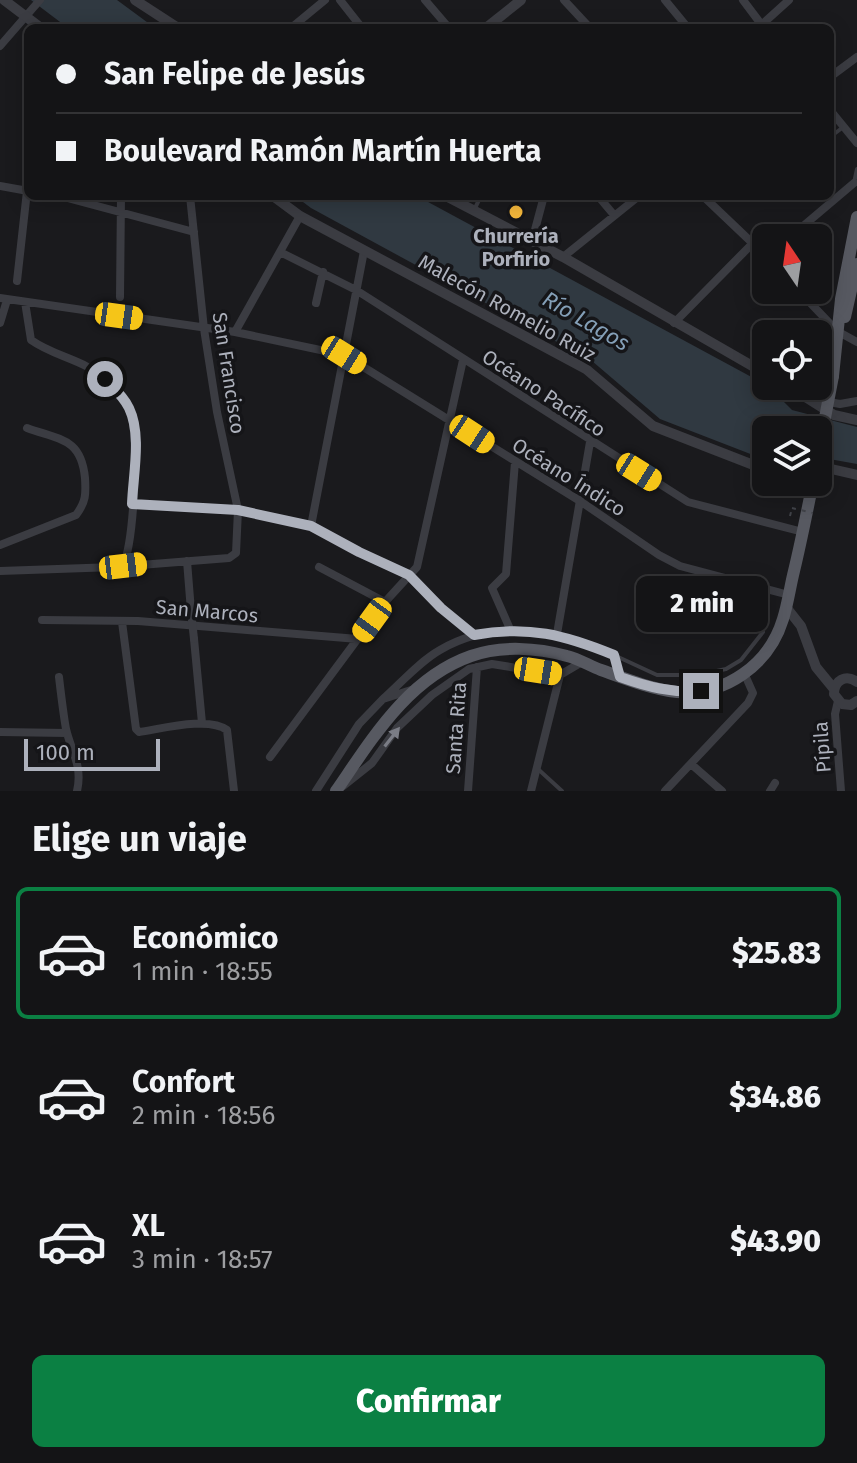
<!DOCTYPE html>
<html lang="es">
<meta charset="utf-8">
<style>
body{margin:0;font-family:"Fira Sans",sans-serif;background:#1d1d1f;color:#f1f3f6;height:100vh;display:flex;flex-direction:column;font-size:30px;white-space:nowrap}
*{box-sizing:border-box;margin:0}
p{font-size:26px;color:#9d9ea1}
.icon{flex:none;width:44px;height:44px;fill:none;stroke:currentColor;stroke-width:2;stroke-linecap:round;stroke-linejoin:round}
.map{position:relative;height:791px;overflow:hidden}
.side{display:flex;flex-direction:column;background:#141416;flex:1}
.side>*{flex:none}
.hud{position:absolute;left:24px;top:24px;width:810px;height:176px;border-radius:12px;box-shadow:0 4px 20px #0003,0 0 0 2px #333335;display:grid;align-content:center;height:176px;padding:0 32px;background:#141416}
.needle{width:52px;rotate:347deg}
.fabs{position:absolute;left:752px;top:224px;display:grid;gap:16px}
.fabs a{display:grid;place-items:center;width:80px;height:80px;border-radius:12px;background:#141416;box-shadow:0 4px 20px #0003,0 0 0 2px #333335;font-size:40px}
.scale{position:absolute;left:24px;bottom:20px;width:136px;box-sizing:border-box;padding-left:8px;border:4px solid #adb1bc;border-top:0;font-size:22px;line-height:28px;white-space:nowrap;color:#adb1bc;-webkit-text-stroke:6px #151518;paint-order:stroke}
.end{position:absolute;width:36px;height:36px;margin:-18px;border:10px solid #adb1bc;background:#111;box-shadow:0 0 0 4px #111}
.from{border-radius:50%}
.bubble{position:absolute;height:56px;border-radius:12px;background:#141416;box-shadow:0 4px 20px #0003,0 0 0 2px #333335;font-size:26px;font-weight:800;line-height:56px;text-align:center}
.car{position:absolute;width:24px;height:48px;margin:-24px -12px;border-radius:10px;box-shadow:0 0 6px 2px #0007;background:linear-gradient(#f5c518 24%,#345 0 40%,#f5c518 0 76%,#345 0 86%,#f5c518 0)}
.hud b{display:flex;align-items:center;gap:28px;height:76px;font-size:30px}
.hud b+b{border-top:2px solid #333335}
.hud i{width:20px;height:20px;background:#f1f3f6}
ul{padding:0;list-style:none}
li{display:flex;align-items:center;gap:24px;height:132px;margin:0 16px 12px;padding:0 16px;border:4px solid transparent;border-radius:12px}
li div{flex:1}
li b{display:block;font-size:30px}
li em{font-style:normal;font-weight:800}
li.selected{border-color:#0b8043}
li>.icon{width:72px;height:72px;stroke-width:1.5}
h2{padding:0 32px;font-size:36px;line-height:96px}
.primary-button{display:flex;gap:16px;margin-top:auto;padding:16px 32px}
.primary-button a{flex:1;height:92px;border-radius:12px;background:#0b8043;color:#fff;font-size:32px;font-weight:800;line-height:92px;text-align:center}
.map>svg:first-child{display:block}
.water{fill:#303941}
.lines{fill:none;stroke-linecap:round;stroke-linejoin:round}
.path{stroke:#414349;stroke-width:2;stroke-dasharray:4 6;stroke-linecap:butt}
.service{stroke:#3b3c42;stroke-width:4}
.minor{stroke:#3b3c42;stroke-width:8}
.tertiary{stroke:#3b3c42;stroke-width:10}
.primary{stroke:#575961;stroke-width:12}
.path-bridge{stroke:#414349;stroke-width:2;stroke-dasharray:4 6;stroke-linecap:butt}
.minor-bridge{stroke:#3b3c42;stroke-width:8}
.primary-bridge{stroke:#575961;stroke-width:12}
.oneway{fill:#7a7c85}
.route{stroke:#adb1bc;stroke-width:10}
.poi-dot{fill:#f4b73b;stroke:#151518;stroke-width:3}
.labels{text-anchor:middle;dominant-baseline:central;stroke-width:7;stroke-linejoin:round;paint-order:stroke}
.poi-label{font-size:20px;font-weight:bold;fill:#adb1bc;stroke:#151518}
.street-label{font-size:20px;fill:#adb1bc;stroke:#151518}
.water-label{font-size:22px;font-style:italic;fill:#849fb7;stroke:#151518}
</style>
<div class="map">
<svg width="857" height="791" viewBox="0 0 857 791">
<rect width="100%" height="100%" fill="#1a1a1d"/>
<path class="water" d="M31,0H117L155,28H68Z
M295,196H417L768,386L792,410L857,427V464L818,457V430H766V460L660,419L592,361L311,208Z"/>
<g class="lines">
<path class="path" d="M790,516L792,508"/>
<path class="service" d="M830,137L842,128
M854,183L857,169
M475,208L481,196
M616,656L657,675H698L726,669L741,660L763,632
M539,770L562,791"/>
<path class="minor" d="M340,0L362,28
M425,0L449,28
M564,0L590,28
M665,0L688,28
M743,0L764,28
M291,28L325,0
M758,28L789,0
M0,46L40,0
M830,77L857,57
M830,110L857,143
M0,186L28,191
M60,196L194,232
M598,196L614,215
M703,196L766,256
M789,238L854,183
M532,241L544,196
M280,252L356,290L688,502L803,532
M563,257L639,196
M17,281L27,191
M798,290L837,331L857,342
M120,297L121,196
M0,298L235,332L344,355L580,501L659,555L680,566L789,595
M25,302L31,340C55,357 83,359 107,380C117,389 127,401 131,414C139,441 134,541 123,566
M316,303L323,272
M0,323L7,300
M674,323L751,245
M235,332L300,216
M813,399L840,404L857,401
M132,504L238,510L311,526L359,552L409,575L441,608L474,635
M311,526L364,251
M0,545L76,515C86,502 86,494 85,478C81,438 60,440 27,428
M187,561L191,611
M319,567L385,602
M0,571L115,567L229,558L236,553L238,510L217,412L204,329L190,196
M42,620L138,621L358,639
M122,622L136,729L139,732C161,729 209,716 227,730L234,791
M510,629L492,588L506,574L515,462
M557,634L590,442
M194,639L202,723
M59,677C61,694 63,712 66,729C71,751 83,766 77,791
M383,699C401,683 419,662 440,650C497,617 556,631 614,655L620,677
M838,701L835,714L841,791
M0,732L67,733
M270,757L385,602L417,567L463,360
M691,764L722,791
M343,786L372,763L397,728L432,695L469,669L492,664L560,675L582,662
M316,791L359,724L383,699L411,690
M468,791L477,667
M531,791L560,675
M665,791L748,703L753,693L745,675
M770,791L775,783"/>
<path class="tertiary" d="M4,0L41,28
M135,0L178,28
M486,28L521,0
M273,196L300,216L586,369L653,426L766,470
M446,196L563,257L766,374
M788,386L834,415L857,420
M818,466L857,475
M786,607L801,626L816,667L834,689
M857,682C846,674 834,680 834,694L842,704L851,705L857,701"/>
<path class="primary" d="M845,317L857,264
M833,376L841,299L857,217
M336,791C372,739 408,678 471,656C501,645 538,648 567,656C579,659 590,666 601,670C626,679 651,689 677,692C725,696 769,665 783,619C788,603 790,587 794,571C801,542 807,512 813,482"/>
<path class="path-bridge" d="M792,508L813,513"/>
<path class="minor-bridge" d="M191,611L194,639"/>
<path class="primary-bridge" d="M818,454L833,376"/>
</g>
<defs><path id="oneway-solid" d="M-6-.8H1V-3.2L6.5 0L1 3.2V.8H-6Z" transform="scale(2)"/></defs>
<use class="oneway" href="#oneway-solid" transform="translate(392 737) rotate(-52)"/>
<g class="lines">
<path class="route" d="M105,379C114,388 124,397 129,408C142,435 133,475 132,504L238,510L311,526L359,552L409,575L441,608L474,635C528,625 565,635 614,655L620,677C648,687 671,693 701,691"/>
</g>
<circle class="poi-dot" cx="516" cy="212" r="8"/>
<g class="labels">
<g class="poi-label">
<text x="516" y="236">Churrería<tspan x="516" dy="23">Porfirio</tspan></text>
</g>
<g class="street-label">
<text transform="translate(507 308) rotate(29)">Malecón Romelio Ruiz</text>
<text transform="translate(229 373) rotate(81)">San Francisco</text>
<text transform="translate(544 393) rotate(33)">Océano Pacífico</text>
<text transform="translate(569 477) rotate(32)">Océano Índico</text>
<text transform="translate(207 611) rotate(5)">San Marcos</text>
<text transform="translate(456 728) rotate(-86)">Santa Rita</text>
<text transform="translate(822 747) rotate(-94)">Pípila</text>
</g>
<g class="water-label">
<text transform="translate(586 321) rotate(30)">Río Lagos</text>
</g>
</g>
</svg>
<div class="fabs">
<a><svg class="needle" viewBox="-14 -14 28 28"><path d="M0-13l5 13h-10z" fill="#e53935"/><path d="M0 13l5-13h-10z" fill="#9d9ea1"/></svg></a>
<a><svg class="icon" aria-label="locate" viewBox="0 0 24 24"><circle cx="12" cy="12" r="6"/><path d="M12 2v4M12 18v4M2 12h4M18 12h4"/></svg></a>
<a><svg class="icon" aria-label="layers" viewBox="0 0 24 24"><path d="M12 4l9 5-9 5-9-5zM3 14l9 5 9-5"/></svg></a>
</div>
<div class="scale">100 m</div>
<i class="end from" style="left:105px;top:379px"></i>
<i class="end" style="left:701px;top:691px"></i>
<div class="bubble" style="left:636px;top:576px;width:132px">2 min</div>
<i class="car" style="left:119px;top:316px;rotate:98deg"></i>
<i class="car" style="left:344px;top:355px;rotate:122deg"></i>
<i class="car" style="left:472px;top:434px;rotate:123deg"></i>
<i class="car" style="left:639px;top:472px;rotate:122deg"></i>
<i class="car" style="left:123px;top:566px;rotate:83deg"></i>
<i class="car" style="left:372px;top:620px;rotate:216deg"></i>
<i class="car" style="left:538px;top:671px;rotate:99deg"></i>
<div class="hud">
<b><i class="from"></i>San Felipe de Jesús</b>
<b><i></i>Boulevard Ramón Martín Huerta</b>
</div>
</div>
<section class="side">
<h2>Elige un viaje</h2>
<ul>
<li class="selected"><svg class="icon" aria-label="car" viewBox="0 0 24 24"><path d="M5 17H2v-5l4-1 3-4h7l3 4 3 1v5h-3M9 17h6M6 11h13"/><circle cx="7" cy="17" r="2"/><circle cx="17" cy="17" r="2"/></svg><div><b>Económico</b><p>1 min · 18:55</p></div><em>$25.83</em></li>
<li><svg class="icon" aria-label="car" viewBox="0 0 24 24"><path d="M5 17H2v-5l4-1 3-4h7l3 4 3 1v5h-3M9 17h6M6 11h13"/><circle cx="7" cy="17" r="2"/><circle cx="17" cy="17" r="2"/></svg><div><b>Confort</b><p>2 min · 18:56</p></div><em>$34.86</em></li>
<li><svg class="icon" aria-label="car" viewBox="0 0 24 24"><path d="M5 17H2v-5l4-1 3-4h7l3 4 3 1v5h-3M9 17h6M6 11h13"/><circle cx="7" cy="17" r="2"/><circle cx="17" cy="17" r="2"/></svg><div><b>XL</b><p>3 min · 18:57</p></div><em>$43.90</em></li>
</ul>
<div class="primary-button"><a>Confirmar</a></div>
</section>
